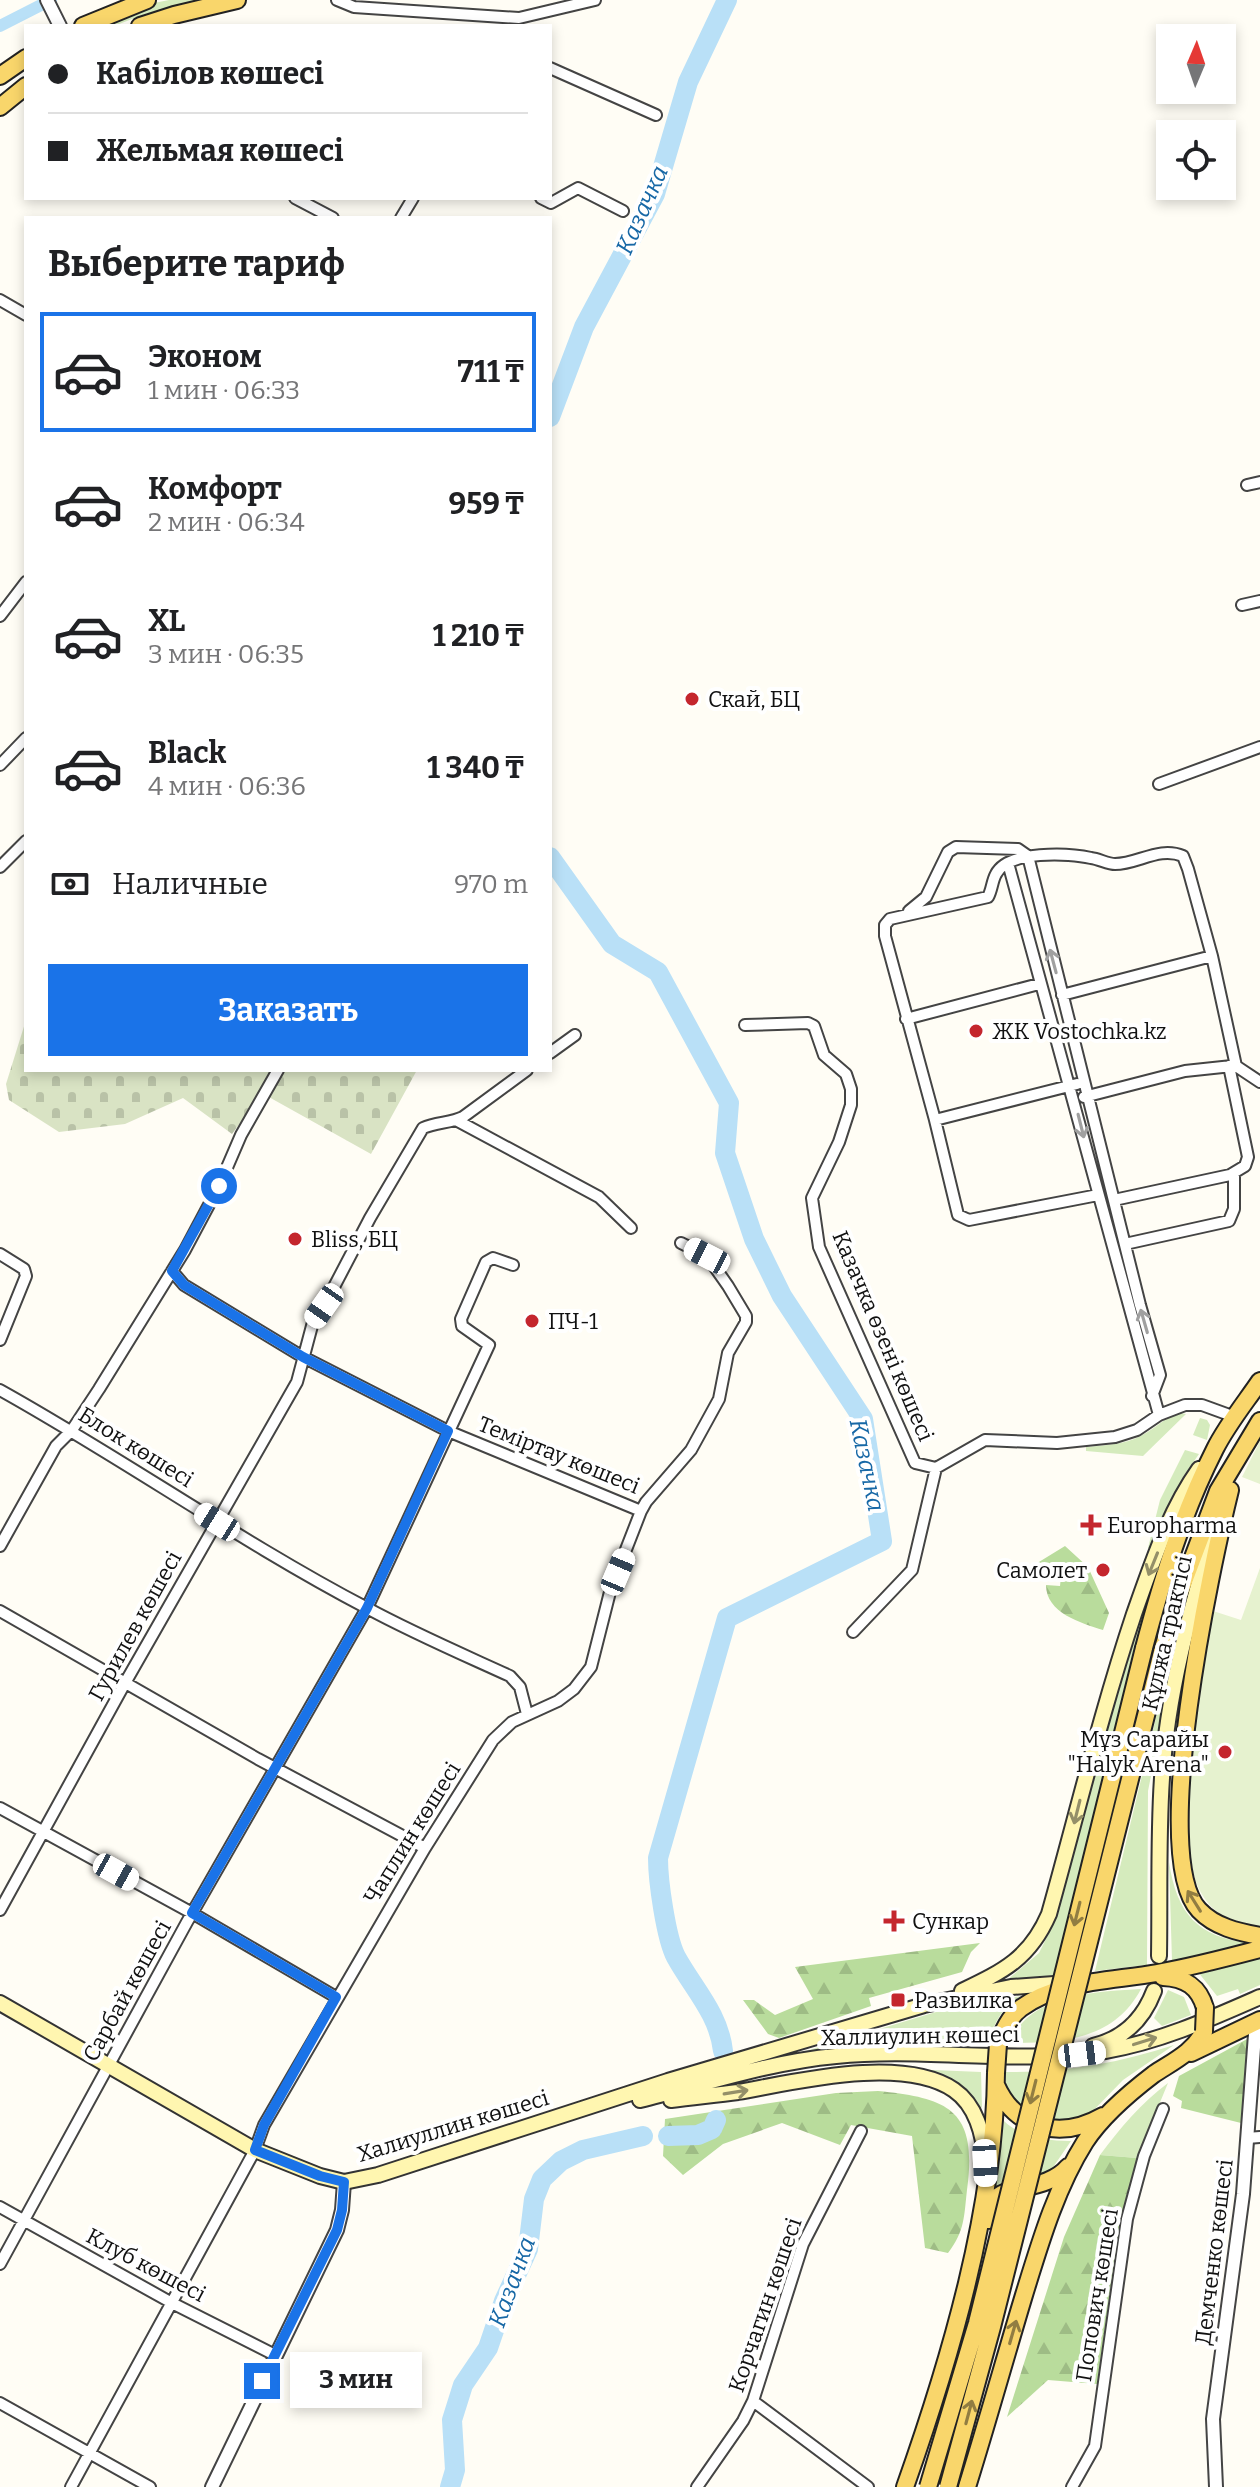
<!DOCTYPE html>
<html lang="ru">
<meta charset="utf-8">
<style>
body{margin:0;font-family:Bitter,serif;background:#f2f2f2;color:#202124;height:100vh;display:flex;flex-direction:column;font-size:30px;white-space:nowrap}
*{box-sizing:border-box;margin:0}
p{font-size:26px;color:#757577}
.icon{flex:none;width:44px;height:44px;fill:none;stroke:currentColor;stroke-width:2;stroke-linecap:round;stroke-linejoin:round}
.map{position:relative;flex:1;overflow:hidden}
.drawer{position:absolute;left:24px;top:216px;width:528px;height:856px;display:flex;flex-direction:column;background:#fff;border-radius:0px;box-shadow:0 4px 12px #0003}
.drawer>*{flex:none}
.top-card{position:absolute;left:24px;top:24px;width:528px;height:176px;border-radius:0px;box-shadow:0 4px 12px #0003;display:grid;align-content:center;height:176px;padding:0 24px;background:#fff}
.needle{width:52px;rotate:2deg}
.controls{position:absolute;left:1156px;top:24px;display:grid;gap:16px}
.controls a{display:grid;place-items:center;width:80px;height:80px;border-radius:0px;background:#fff;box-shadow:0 4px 12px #0003;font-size:40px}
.end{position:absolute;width:36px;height:36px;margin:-18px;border:10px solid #1a73e8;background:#fff;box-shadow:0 0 0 4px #fff}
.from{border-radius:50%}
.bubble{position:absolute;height:56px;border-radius:0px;background:#fff;box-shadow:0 4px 12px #0003;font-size:26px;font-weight:700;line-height:56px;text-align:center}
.car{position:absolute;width:24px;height:48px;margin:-24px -12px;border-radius:10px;box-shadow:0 0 6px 2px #0007;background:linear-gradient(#fff 24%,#345 0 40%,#fff 0 76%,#345 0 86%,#fff 0)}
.top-card b{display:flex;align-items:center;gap:28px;height:76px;font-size:30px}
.top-card b+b{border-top:2px solid #e0e0e0}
.top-card i{width:20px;height:20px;background:#202124}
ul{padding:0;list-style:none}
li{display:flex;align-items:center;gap:24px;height:120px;margin:0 16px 12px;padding:0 8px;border:4px solid transparent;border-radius:0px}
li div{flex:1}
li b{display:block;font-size:30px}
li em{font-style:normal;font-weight:700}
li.on{border-color:#1a73e8}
li>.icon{width:72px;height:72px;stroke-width:1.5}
h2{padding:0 24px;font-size:36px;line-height:96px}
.pay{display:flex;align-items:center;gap:20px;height:88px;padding:0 24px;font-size:30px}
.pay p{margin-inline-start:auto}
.button{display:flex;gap:16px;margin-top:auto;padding:16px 24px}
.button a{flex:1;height:92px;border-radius:0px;background:#1a73e8;color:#fff;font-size:32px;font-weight:700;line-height:92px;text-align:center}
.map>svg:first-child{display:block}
.grass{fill:#d5ebbd}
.forest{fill:url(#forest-firs)}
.cemetery{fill:url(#cemetery-stones)}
.pitch{fill:#e6f2cf}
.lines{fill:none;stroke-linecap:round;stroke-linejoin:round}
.canal{stroke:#b9e0f7;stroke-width:12}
.river{stroke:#b9e0f7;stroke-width:20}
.minor-casing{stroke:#444;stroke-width:14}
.tertiary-casing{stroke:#444;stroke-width:16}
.secondary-casing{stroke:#333;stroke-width:18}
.primary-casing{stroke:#222;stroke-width:20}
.minor{stroke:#fff;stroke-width:10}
.tertiary{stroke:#fff;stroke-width:12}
.secondary{stroke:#fff6b0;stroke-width:14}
.primary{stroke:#f9d66b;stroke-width:16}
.primary-bridge-casing{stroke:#222;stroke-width:20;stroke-linecap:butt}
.primary-bridge{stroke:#f9d66b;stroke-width:16}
.oneway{stroke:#a0a0a0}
.oneway2{stroke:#948f68}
.oneway3{stroke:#917d42}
.route{stroke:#1a73e8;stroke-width:10}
.poi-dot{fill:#c4262e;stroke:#fff;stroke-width:3}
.labels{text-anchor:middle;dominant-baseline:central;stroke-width:8;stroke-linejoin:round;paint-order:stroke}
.poi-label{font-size:22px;fill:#111;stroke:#fff;text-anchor:start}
.street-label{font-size:22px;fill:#111;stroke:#fff}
.water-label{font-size:24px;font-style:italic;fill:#1768a6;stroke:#fff}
</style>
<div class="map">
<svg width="1260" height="2487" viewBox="0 0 1260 2487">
<defs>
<pattern id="forest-firs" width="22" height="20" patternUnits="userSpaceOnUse" patternTransform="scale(2)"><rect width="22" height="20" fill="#b9dc9c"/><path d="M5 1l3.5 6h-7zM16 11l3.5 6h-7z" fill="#9ebc85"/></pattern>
<pattern id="cemetery-stones" width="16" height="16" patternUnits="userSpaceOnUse" patternTransform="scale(2)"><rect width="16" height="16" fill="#d9e3c4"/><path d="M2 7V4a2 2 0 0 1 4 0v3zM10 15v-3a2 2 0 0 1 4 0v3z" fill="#b9c2a7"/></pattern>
</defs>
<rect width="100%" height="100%" fill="#fffdf5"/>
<path class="grass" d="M169,0H213L145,14L114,26H94L144,5Z
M1175,1412L1186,1414L1143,1456L1086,1451V1447C1134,1443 1137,1441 1175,1412Z
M1200,1418L1207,1420L1210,1425L1207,1440L1193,1435Z
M1185,1450L1199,1454L1183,1477L1152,1550L1148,1548L1160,1500Z
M1143,1600L1150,1604L1135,1645L1058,1975L1007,1980L1039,1953L1057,1917L1090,1780Z
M1164,1684L1169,1686L1148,1791L1147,1965L1095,1971Z
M1169,1862C1177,1914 1197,1937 1250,1943L1172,1961Z
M1260,1957V1985L1240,1994L1238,1989L1217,1996L1198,1972Z
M1141,1989C1114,2040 1062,2043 1010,2043C1029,1993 1096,1992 1141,1989Z
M1168,1990L1184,1997L1191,2015L1162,2026L1154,2018Z
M1021,1996C1002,2007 994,2023 988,2044L843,2048L796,2054L936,2012Z
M1174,2045L1123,2080L1089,2115L1064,2123L1024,2115L1006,2089V2072C1064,2073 1119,2063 1174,2045Z
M909,2069L981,2072L982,2108L949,2080Z
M1168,2083L1137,2158L1100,2155C1121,2127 1140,2104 1168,2083Z
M1004,2121C1022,2138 1047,2141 1071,2141L1047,2176L989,2195L997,2170Z"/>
<path class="forest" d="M1065,1546L1088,1567L1109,1613L1103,1630C1081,1623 1046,1613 1046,1585L1060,1586L1062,1567L1034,1565Z
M980,1943L971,1952L962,1972L869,1998L871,2006L779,2038L768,2034L743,2000H754L775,2015L813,1999L795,1967Z
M1249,2038L1241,2123L1181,2108L1182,2101L1173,2096L1179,2076Z
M878,2091C949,2098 978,2110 967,2190C964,2216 965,2231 948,2253L925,2248L912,2136L851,2125L840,2145L782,2123L723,2144L683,2175L663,2156L665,2119L836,2093Z
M1100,2155L1137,2158L1120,2221L1097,2384L1048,2380L1007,2417L1064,2237Z"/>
<path class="cemetery" d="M26,1020V1070H417L371,1154L267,1096H260L232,1134L183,1098L125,1124L59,1132L9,1100L6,1084Z"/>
<path class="pitch" d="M1260,1441V1484L1242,1477Z
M1260,1568V1928C1237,1924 1216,1917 1203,1896C1167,1840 1200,1676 1210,1610L1241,1620Z"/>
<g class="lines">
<path class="canal" d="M0,26L51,0"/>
<path class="river" d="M550,417L584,327L655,194L688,82L727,0
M550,857L612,944L658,972L729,1103L725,1153L754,1239L782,1296L863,1419L882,1541L727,1618L658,1858C658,1881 666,1938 676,1957C693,1988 719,2014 723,2051
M668,2136L698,2135L712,2129L716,2120
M450,2487L455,2470L452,2420L463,2385L488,2348L504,2301L528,2249L534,2199L542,2179L561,2161L583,2150L643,2136"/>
<g class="minor-casing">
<path id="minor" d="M337,0L354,7L519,18L595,0
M550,68L656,115
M295,198L333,218
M541,198L551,203L578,188L623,211
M401,218L413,198
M0,300L26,315
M1247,485L1260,482
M1242,605L1260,601
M0,616L26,582
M0,765L26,738
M1159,784L1260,747
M1008,863L1159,1415
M0,867L26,841
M909,911L926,897L948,852L956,847L1018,849L1028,856L1140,1305L1160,1375L1152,1396
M1062,995L1212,956
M906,1019L1039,984
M745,1025L808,1023L814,1026L824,1055L846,1074L851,1089V1105L839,1142L812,1198L819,1247L915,1463L936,1468L985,1440L1057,1443L1115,1437L1137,1430L1159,1415L1185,1405H1202L1235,1417
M550,1053L575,1035
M1084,1097L1185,1071L1232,1066
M456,1120L599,1197L631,1228
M935,1120L1077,1084
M1098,1195L969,1220L958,1215L935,1120L885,936V925L890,919L988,897C992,890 992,881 996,874C1008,850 1069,853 1091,858C1099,859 1108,864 1115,864C1138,864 1159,846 1183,856L1188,869L1212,956L1236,1066L1260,1082
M1114,1200L1230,1175L1245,1166L1248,1157L1229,1066
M1125,1244L1229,1221L1234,1209V1173
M0,1254L24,1269L26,1276L0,1340
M172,1271L184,1285L303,1357L448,1431L641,1511
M0,1390C124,1459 241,1542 367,1608C413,1633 462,1654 510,1676L520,1687L527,1714
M0,1546L56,1446L72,1430L99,1389L185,1250L219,1186L241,1135L278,1070
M0,1611L258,1759L425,1848
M853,1632L912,1570L936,1468
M0,1808L192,1913L336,1997
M0,1910L125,1683L297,1382L313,1322L324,1306L370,1218L423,1128C436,1122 451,1123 463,1117L527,1070
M1247,2138L1260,2137
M0,2207L172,2303L275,2355
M0,2264L187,1922L367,1608L489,1345L462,1326L461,1319L486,1262L493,1258L513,1265
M753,2401L868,2487
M0,2403L150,2487
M71,2487L255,2150L264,2125L425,1848L493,1740L512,1722L558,1701L574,1689L591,1667L611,1588L641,1511L646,1502L691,1450L719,1399L728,1353L746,1322V1316L728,1286L707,1256L681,1243
M697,2487L743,2421L753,2401L803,2244L861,2131
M1072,2487L1095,2446L1127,2219L1144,2156L1163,2109"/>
</g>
<g class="tertiary-casing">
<path id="tertiary" d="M47,0L60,26
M212,2487L337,2230L342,2210L344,2182
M1216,2487L1213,2419L1243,2194L1256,2021"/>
</g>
<g class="secondary-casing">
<path id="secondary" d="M1159,1956C1160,1897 1158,1837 1162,1778C1167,1695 1190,1610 1214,1531
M962,1991C1004,1971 1030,1958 1049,1914C1077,1814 1101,1713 1134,1614C1151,1566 1169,1511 1199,1469
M0,2003L255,2150L320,2176L344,2182L378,2175L668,2081L924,2005L1011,1987L1068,1983
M1093,2046C1123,2039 1143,2020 1154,1991
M640,2100C704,2084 770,2062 836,2056C925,2047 1016,2065 1105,2051C1159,2042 1210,2019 1260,1997
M671,2100C693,2097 716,2095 738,2092C795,2082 902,2055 954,2090C976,2105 984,2135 985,2160"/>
</g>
<g class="primary-casing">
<path id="primary" d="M83,26L147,0
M140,26L174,15L237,0
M0,76L26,58
M0,107L26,86
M1230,1490C1212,1563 1148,1857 1199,1910C1215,1927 1238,1932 1260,1936
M1144,1648C1162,1580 1183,1512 1215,1449C1227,1425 1245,1403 1260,1381
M1162,1652L1177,1600L1218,1491L1260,1421
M1163,1977C1186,1978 1199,1987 1205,2008
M998,2044C1003,2031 1009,2017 1021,2008C1059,1980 1113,1981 1157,1973C1192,1967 1226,1958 1260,1949
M1191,2053L1260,2020
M996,2085C1016,2130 1061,2140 1103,2116
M988,2220C990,2214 990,2206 994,2201C1003,2184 1047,2192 1068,2167
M905,2487C950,2360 995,2208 996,2073
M967,2487C987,2423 1005,2358 1024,2295C1040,2243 1056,2188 1085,2142C1102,2116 1129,2093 1154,2074C1172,2062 1194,2052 1204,2031"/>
</g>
<use href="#minor" class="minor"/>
<use href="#tertiary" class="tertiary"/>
<use href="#secondary" class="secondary"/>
<use href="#primary" class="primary"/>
<g class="primary-bridge-casing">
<path id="primary-bridge" d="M1204,2031L1205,2008
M996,2073L998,2044
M928,2487L977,2323L1144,1648
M948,2487L992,2327L1162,1652"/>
</g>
<use href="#primary-bridge" class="primary-bridge"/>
</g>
<defs><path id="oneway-shaft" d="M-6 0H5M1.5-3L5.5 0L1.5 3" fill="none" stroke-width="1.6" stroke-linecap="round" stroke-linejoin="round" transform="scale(2)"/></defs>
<g class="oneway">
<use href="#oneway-shaft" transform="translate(1053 961) rotate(-105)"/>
<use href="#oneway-shaft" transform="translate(1081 1126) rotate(76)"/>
<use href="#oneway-shaft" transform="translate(1144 1321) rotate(-106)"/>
</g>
<g class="oneway2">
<use href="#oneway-shaft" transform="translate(1153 1564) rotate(112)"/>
<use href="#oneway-shaft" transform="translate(1077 1812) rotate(104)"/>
<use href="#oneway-shaft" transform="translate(1145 2041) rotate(-17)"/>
<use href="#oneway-shaft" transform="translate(736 2092) rotate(-9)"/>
</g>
<g class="oneway3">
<use href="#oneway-shaft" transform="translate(1194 1901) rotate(-122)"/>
<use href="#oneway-shaft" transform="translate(1077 1914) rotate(104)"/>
<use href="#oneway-shaft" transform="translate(1033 2092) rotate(104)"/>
<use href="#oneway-shaft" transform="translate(1013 2332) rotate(-74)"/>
<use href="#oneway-shaft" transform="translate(969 2412) rotate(-75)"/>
</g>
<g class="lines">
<path class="route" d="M219,1186L172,1271L184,1285L303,1357L448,1431L367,1608L192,1913L336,1997L264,2125L255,2150L320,2176L344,2182L342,2210L337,2230L262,2381"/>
</g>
<g class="poi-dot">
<circle cx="692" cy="699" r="8"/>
<circle cx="976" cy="1031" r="8"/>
<circle cx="295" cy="1239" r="8"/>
<circle cx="532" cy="1321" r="8"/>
<path d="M1087 1513h8v8h8v8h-8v8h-8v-8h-8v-8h8z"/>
<circle cx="1103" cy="1570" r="8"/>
<circle cx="1225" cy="1752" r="8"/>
<path d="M890 1909h8v8h8v8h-8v8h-8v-8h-8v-8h8z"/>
<rect x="890" y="1992" width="16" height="16" rx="4"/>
</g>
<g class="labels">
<g class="poi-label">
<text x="708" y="699">Скай, БЦ</text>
<text x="992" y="1031">ЖК Vostochka.kz</text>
<text x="311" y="1239">Bliss, БЦ</text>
<text x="548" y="1321">ПЧ-1</text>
<text x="1107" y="1525">Europharma</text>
<text x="1087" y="1570" text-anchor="end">Самолет</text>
<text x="1209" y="1739" text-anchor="end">Мұз Сарайы<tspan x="1209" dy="25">"Halyk Arena"</tspan></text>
<text x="912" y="1921">Сункар</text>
<text x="914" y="2000">Развилка</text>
</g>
<g class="street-label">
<text transform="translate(883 1336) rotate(67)">Казачка өзені көшесі</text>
<text transform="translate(136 1447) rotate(32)">Блок көшесі</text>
<text transform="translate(559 1455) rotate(22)">Теміртау көшесі</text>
<text transform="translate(135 1626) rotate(-61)">Гурилев көшесі</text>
<text transform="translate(1167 1633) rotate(-77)">Құлжа трактісі</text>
<text transform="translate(412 1833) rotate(-58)">Чаплин көшесі</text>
<text transform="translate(127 1991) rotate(-61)">Сарбай көшесі</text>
<text transform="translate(920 2036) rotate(-1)">Халлиулин көшесі</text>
<text transform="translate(453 2126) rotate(-17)">Халиуллин көшесі</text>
<text transform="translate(1214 2252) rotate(-83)">Демченко көшесі</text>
<text transform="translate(146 2265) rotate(28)">Клуб көшесі</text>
<text transform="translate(1097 2295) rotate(-81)">Попович көшесі</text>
<text transform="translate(765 2305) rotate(-71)">Корчагин көшесі</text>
</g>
<g class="water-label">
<text transform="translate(642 210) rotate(-66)">Казачка</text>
<text transform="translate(867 1465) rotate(78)">Казачка</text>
<text transform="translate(512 2282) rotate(-70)">Казачка</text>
</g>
</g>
</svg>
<div class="controls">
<a><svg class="needle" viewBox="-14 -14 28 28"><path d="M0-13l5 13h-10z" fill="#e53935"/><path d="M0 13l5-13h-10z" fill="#757577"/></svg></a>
<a><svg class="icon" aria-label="locate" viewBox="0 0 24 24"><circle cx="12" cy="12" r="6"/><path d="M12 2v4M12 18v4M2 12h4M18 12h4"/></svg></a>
</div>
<i class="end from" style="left:219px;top:1186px"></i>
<i class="end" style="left:262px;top:2381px"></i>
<div class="bubble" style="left:290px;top:2352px;width:132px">3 мин</div>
<i class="car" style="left:707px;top:1256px;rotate:297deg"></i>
<i class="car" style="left:324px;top:1306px;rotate:215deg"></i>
<i class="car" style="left:217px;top:1522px;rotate:302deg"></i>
<i class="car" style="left:618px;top:1572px;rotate:23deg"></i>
<i class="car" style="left:116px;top:1872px;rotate:119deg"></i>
<i class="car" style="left:1082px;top:2054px;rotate:83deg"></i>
<i class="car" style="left:985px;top:2163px;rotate:177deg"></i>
<div class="top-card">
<b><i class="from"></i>Кабілов көшесі</b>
<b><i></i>Жельмая көшесі</b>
</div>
<section class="drawer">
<h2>Выберите тариф</h2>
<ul>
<li class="on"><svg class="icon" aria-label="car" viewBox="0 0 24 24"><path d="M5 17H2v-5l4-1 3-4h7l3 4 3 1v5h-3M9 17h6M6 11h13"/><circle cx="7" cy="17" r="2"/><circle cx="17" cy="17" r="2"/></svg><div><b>Эконом</b><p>1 мин · 06:33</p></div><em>711 ₸</em></li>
<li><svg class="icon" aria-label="car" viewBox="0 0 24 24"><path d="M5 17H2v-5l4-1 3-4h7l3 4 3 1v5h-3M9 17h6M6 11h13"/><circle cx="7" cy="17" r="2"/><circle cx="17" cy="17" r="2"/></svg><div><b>Комфорт</b><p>2 мин · 06:34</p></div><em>959 ₸</em></li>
<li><svg class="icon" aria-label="car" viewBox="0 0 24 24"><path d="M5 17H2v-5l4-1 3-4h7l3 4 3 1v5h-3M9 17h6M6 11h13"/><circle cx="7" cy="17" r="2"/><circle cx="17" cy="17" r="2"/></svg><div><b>XL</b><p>3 мин · 06:35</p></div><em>1 210 ₸</em></li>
<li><svg class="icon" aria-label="car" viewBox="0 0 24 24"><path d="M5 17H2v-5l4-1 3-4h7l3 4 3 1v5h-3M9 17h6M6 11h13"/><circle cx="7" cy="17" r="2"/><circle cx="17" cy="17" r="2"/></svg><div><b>Black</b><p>4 мин · 06:36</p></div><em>1 340 ₸</em></li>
</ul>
<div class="pay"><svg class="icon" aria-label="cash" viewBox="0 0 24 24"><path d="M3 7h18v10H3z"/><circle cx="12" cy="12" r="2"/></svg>Наличные<p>970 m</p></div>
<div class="button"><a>Заказать</a></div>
</section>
</div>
